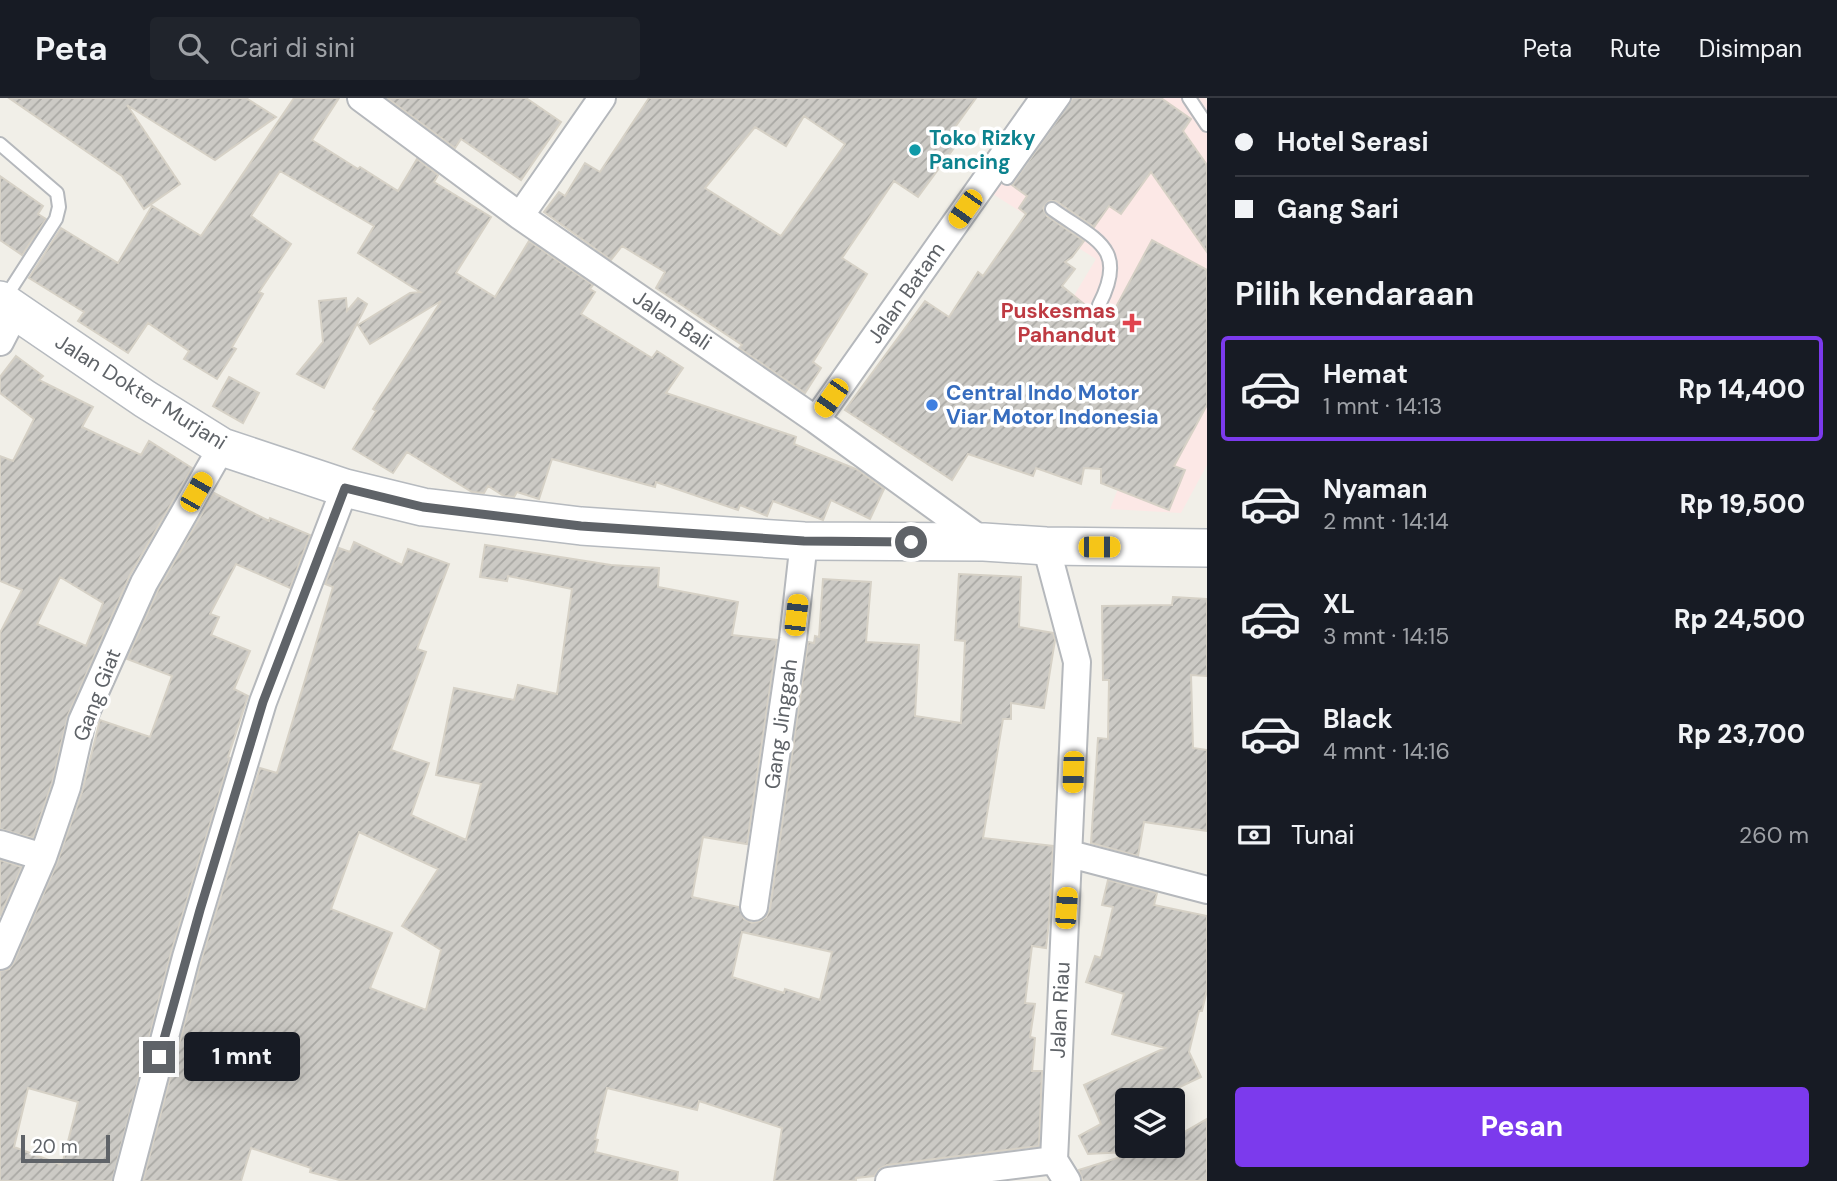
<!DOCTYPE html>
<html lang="id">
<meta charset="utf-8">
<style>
body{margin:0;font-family:"DM Sans",sans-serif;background:#20242c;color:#f1f3f6;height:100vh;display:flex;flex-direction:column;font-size:26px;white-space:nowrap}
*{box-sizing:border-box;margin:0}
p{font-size:23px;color:#9ea1a6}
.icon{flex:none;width:38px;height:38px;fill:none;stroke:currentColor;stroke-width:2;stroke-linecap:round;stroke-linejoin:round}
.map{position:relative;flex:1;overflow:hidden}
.panel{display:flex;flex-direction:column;background:#171b24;width:630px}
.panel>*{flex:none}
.top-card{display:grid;align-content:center;height:154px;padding:0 28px;background:#171b24}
.buttons{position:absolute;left:1115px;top:990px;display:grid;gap:14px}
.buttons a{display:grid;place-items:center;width:70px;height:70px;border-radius:7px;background:#171b24;box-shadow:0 4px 18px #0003;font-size:35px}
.scale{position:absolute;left:21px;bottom:18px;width:89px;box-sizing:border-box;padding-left:7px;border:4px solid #5f6368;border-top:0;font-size:19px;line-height:24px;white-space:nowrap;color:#5f6368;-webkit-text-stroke:5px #fff;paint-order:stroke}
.end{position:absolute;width:32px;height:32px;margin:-16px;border:9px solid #5f6368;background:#fff;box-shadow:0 0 0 4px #fff}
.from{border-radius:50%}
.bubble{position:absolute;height:49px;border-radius:7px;background:#171b24;box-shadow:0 4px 18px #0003;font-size:23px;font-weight:800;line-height:49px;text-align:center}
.car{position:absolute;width:21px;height:42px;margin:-21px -10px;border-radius:9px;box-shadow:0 0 5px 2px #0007;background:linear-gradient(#f5c518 24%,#345 0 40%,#f5c518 0 76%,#345 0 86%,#f5c518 0)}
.top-card b{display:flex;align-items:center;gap:24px;height:66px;font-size:26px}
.top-card b+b{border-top:2px solid #363941}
.top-card i{width:18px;height:18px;background:#f1f3f6}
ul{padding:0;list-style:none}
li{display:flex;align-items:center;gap:21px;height:105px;margin:0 14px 10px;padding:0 14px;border:4px solid transparent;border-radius:7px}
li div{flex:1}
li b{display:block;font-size:26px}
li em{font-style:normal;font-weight:800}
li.current{border-color:#7c3aed}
li>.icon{width:63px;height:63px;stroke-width:1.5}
h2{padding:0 28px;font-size:32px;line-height:84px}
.pay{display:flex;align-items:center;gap:18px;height:77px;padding:0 28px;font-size:26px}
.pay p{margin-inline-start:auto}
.primary-button{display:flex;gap:14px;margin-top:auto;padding:14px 28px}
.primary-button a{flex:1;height:80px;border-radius:7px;background:#7c3aed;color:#fff;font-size:28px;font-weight:800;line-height:80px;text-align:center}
header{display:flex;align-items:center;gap:42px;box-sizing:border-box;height:98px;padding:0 35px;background:#171b24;border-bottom:2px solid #363941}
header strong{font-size:33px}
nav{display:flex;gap:38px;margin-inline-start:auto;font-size:24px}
.search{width:490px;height:63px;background:#20242c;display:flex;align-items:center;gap:18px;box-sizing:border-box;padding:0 24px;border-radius:7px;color:#9ea1a6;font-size:26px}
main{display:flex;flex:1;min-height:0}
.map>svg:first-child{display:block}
.medical{fill:#fce8e6}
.building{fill:url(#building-hatch);stroke:#d6d1c6;stroke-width:2;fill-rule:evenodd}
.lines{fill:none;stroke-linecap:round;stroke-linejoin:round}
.lane-casing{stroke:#b5b8bc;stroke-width:16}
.street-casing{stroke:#b5b8bc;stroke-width:30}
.secondary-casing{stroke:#b6babf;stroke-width:40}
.lane{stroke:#fff;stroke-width:12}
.street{stroke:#fff;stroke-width:26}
.secondary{stroke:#fff;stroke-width:37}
.route{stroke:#5f6368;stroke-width:9}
.culture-dot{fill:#0f9aa8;stroke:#fff;stroke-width:2.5}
.health-dot{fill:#e0444e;stroke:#fff;stroke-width:2.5}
.shop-dot{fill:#3f7fe0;stroke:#fff;stroke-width:2.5}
.labels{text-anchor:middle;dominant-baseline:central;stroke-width:7;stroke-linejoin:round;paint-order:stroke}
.culture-label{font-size:21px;font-weight:bold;fill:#0d838f;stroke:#fff;text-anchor:start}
.street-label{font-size:21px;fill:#5f6368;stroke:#fff}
.health-label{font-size:21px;font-weight:bold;fill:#be3a42;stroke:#fff;text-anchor:end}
.shop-label{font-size:21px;font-weight:bold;fill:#366cbe;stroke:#fff;text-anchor:start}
</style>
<header>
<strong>Peta</strong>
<div class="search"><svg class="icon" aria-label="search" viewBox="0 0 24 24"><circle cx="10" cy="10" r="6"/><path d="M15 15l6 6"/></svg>Cari di sini</div>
<nav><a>Peta</a><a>Rute</a><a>Disimpan</a></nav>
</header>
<main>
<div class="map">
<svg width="1207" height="1083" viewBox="0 0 1207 1083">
<defs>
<pattern id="building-hatch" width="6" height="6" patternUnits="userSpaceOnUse" patternTransform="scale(1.75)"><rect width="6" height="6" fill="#cccac5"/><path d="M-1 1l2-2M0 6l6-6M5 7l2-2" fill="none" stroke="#a9a8a4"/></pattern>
</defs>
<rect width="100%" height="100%" fill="#f1efe8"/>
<path class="medical" d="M1055,0H1205L1207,3V367L1181,415L1110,411L1141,333L1019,289L1096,161L988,93Z"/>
<path class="building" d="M9,0H246L276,19L215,62L127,7L180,86L144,111L122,78Z
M294,0H339L312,42L358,71L360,69L398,93L417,61L438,77L434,84L491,119L456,175L495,199L529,143L593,187L590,191L595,194L581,216L652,260L657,253L683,270L666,295L796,339L794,346L858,372L884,391L870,421L831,402L823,422L773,403L767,418L740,407L738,412L656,384L655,389L552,361L539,401L517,394L514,399L504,398L488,388L484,395L472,394L407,354L393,375L353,351L376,313L373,311L441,203L370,246L358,227L410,195L420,194L358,155L374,128L280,73L251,118L291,146L259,194L263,196L232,249L236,251L217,281L184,261L189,253L148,225L128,255L78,223L84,214L29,180L61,130L118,165L152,108L201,138Z
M387,0H526L561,24L521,82L461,41L455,50Z
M649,0H976L953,32L962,39L918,99L894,83L842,160L867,176L813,264L821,270L805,295L739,250L742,247L656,190L665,174L622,148L611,162L544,114L559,94L565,98L585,65L600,74ZM804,18L845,46L781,138L705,90L755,29L786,48Z
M1073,0H1161L1191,21L1183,33L1207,67V154L1151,74L1121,116L1109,108L1094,129L1056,103H1049L1043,110L1047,118L1084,143L1072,159L1065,164L1075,171L1062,188L1095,215L1109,222L1152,142L1207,172V307L1174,368L1185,372L1169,412L1101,385V371L1084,370L1081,386L1036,370L1033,378L968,356L952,382L845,312L925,203L949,219L978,174L983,178L1026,116L1019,110L1027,98L1012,87Z
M0,78L43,108L38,116L46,121L22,157L0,142Z
M346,200L347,213L358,200L367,206L324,290L297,276L323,244L319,203Z
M16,258L43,278L39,282L93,309L82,329L141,357L149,343L192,370L130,477L68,617L52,685L33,740L0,731V535L22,492L0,483V358L13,363L34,321L0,295V279ZM60,479L103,505L86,548L37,526Z
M229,279L259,295L243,325L213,308Z
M214,395L269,423L270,420L310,437L290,490L236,466L210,516L219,519L211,537L250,553L234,591L248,598L228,659L230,660L171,855L112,1083H0V873L9,871L14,864L57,765L82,694L100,622L150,639L172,578L127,561L158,492ZM28,990L78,1004L62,1067L14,1049Z
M354,444L402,467L408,451L449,466L417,551L426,554L391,652L429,665L411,717L466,742L481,686L436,677L454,590L514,602L518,587L557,596L572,491L508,478L507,483L480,479L485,447L611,467L659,470L658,489L738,504L732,537L777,542L747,746L703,739L692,799L739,809L744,821L752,825L760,823L766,819L770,811L808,544L814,545L815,538L819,539L823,481L871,484L866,544L919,547L915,618L961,625L965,543L955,542L959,476L1021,479L1019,529L1053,535L1055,542L1044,610L1011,605V621H1003L983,740L1053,748L1049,823L1046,850L1032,848L1025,905L1035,906L1030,939L1035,940L1032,973H1042L1039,1048L887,1067L879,1071L874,1078L856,1080V1083H774L782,1030L699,1003L697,1012L607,990L595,1041L598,1042L595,1054L678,1074L677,1083H343L310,1074L311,1070L251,1050L241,1083H143L201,863L260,670L277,675L333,489L325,486L339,450L350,454ZM359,734L438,771L402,828L441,852L426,912L370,890L392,835L331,811ZM742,834L832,854L820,902L785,891L784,895L732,879Z
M1173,499L1207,501V578L1191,577L1193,650L1207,652V733L1144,724L1138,758L1091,745L1098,640L1108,641L1109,582H1103L1102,508L1172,507Z
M0,762L22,769L0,818Z
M1108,782L1157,795L1154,807L1207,818V892L1202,913H1199L1189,954L1201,979L1150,1003H1127V1048H1172V1041L1207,1021V1083H1083L1079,1072L1127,1057V1054L1088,1056L1079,1038L1101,1026L1084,987L1165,950L1112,936L1124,896L1086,884L1095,858L1101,860L1113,809L1102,807Z"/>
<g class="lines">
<g class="lane-casing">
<path id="lane" d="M1189,0L1207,27
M0,46L57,95L59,109L56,121L5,200
M1007,80L1064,0
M1052,111C1095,142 1129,149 1099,207"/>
</g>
<g class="street-casing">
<path id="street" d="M361,0L520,118L816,322L984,444
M520,118L602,0
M0,244L16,213
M816,322L1044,0
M1046,448L1077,564L1054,1062L1067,1083
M0,746L43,759
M1070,756L1207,792
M754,809L793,541L804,443
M0,858L43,759L67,689L82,623L144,485L222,349
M127,1083L186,859L263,604L345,390
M889,1083L1054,1062"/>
</g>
<g class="secondary-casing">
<path id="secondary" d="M0,202L145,301L222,349L345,390L423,409L581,428L804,443L984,444L1046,448L1207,450"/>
</g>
<use href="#lane" class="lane"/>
<use href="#street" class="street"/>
<use href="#secondary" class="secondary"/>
</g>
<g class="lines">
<path class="route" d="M159,959L200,812L263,604L345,390L423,409L581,428L804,443L911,444"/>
</g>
<circle class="culture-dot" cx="915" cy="52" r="7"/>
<path class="health-dot" d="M1128.5 214.5h7v7h7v7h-7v7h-7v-7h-7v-7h7z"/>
<circle class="shop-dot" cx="932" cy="307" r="7"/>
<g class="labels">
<g class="culture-label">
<text x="929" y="40">Toko Rizky<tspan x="929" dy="24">Pancing</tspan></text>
</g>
<g class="street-label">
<text transform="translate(906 195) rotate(-55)">Jalan Batam</text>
<text transform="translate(672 222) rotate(34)">Jalan Bali</text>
<text transform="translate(141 294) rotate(32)">Jalan Dokter Murjani</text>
<text transform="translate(97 597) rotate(-69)">Gang Giat</text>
<text transform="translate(781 626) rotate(-82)">Gang Jinggah</text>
<text transform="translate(1060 912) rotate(-87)">Jalan Riau</text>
</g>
<g class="health-label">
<text x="1116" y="213">Puskesmas<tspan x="1116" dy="24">Pahandut</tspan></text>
</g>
<g class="shop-label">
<text x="946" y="295">Central Indo Motor<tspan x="946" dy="24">Viar Motor Indonesia</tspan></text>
</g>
</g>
</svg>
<div class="buttons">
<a><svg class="icon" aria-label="layers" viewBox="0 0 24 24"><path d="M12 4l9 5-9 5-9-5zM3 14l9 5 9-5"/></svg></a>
</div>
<div class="scale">20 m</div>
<i class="end from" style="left:911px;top:444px"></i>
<i class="end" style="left:159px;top:959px"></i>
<div class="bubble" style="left:184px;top:934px;width:116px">1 mnt</div>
<i class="car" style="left:965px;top:111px;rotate:215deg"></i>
<i class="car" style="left:831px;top:300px;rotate:215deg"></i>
<i class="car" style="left:196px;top:394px;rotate:30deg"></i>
<i class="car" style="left:1099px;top:449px;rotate:90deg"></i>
<i class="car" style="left:796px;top:517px;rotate:7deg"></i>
<i class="car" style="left:1073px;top:674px;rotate:182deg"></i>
<i class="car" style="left:1066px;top:810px;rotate:4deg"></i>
</div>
<section class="panel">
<div class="top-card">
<b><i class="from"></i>Hotel Serasi</b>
<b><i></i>Gang Sari</b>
</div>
<h2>Pilih kendaraan</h2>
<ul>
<li class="current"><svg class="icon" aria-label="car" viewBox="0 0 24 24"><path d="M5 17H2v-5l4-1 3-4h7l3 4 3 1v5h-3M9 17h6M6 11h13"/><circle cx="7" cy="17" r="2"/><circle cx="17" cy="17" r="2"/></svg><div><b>Hemat</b><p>1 mnt · 14:13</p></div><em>Rp 14,400</em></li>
<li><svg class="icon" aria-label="car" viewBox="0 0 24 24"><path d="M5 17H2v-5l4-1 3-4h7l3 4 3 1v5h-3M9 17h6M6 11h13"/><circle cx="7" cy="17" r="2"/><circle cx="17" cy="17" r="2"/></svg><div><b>Nyaman</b><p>2 mnt · 14:14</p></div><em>Rp 19,500</em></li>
<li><svg class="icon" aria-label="car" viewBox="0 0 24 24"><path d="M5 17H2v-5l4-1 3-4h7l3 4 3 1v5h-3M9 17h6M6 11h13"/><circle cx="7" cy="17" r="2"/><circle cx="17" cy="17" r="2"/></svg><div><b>XL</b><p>3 mnt · 14:15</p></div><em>Rp 24,500</em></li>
<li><svg class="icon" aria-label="car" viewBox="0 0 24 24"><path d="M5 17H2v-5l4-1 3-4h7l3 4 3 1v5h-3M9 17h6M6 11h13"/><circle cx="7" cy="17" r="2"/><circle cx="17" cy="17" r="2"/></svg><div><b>Black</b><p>4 mnt · 14:16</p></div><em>Rp 23,700</em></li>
</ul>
<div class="pay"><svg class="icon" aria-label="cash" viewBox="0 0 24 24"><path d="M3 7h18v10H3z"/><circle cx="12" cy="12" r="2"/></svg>Tunai<p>260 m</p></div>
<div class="primary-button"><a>Pesan</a></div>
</section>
</main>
